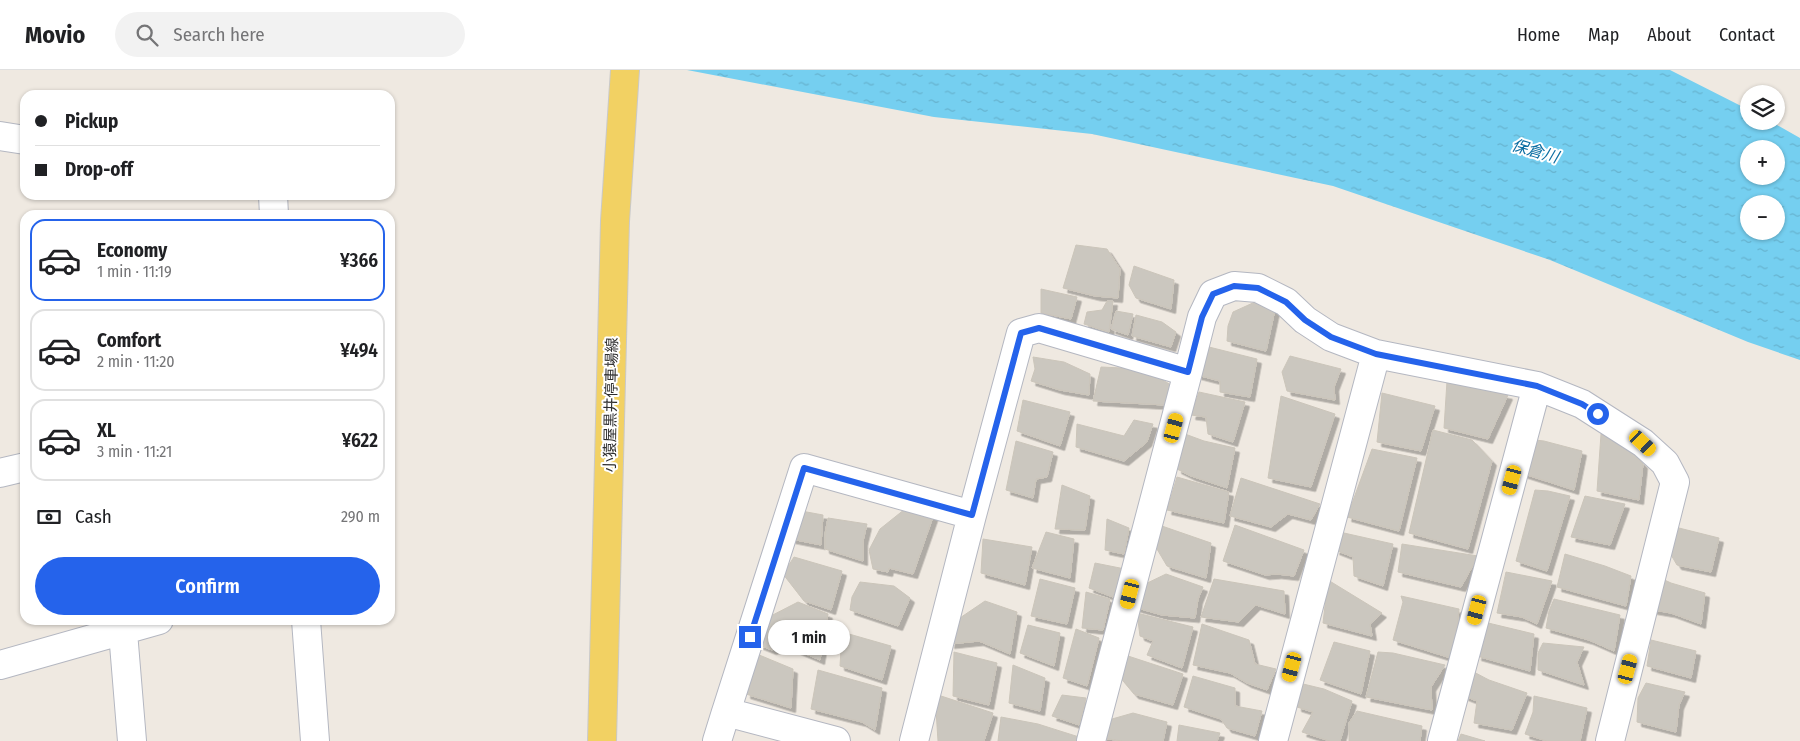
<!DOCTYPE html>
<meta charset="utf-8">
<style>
body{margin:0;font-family:"Fira Sans Condensed","Noto Sans JP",sans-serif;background:#f2f2f2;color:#202124;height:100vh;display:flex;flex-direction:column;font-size:19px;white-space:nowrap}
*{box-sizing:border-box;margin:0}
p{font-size:16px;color:#757577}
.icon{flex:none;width:28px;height:28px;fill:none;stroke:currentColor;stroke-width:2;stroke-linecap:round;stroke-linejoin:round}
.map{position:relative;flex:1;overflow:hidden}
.sheet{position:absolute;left:20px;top:140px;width:375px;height:415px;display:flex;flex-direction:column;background:#fff;border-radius:15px;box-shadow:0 1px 4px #0004}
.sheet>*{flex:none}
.guide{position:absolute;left:20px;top:20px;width:375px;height:110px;border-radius:15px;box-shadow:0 1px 4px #0004;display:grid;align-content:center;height:110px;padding:0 15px;background:#fff}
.buttons{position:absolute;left:1740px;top:15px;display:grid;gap:10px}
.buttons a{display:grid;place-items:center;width:45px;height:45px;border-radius:50%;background:#fff;box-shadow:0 1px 4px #0004;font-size:25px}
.end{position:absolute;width:22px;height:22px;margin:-11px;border:6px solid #2563eb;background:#fff;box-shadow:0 0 0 2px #fff}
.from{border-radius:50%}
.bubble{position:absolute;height:35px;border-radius:18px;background:#fff;box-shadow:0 1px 4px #0004;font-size:16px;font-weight:600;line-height:35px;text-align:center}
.car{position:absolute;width:15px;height:30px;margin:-15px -8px;border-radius:6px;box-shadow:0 0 4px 1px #0007;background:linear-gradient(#f5c518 24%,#345 0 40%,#f5c518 0 76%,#345 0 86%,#f5c518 0)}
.guide b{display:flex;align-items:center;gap:18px;height:48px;font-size:19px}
.guide b+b{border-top:1px solid #e0e0e0}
.guide i{width:12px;height:12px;background:#202124}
ul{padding:9px 0 0;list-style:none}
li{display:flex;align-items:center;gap:15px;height:82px;margin:0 10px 8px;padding:0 5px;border:2px solid #e0e0e0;border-radius:15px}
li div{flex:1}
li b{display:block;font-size:19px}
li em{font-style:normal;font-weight:600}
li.selected{border-color:#2563eb}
li>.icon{width:45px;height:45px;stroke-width:1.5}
.pay{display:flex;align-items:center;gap:12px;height:55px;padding:0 15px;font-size:19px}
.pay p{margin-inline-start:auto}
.button{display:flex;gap:10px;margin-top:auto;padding:10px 15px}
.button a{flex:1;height:58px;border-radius:30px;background:#2563eb;color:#fff;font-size:20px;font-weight:600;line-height:58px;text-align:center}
header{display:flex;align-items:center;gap:30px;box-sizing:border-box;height:70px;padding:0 25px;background:#fff;border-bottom:1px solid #e0e0e0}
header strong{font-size:24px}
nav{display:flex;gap:28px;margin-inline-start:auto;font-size:18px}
.search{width:350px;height:45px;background:#f2f2f2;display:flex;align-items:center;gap:12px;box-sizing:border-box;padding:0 18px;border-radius:28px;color:#757577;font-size:19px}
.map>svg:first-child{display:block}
.water{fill:url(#water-ripples);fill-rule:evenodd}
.building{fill:#cbc7bf;stroke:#cbc5ba;filter:url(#shadow)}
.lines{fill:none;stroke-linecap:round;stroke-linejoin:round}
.minor-casing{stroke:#b4b7c1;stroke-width:30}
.major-casing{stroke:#c9c9c9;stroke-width:30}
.minor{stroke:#fff;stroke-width:28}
.major{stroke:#f2d163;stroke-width:28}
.route{stroke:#2563eb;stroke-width:6}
.labels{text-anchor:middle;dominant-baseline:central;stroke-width:4;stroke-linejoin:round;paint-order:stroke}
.street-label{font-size:15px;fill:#2e2e2e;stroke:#fff}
.water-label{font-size:16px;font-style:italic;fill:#0d6fa3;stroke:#fff}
</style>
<header>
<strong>Movio</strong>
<div class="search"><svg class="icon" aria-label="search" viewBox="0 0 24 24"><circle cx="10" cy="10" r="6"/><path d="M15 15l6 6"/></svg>Search here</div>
<nav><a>Home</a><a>Map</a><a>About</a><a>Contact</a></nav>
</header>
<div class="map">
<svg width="1800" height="671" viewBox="0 0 1800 671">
<defs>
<pattern id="water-ripples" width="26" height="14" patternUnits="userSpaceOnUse" patternTransform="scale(1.25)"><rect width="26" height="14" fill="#75cff0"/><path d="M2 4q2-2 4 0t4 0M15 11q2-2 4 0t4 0" fill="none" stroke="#66b2ce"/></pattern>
<filter id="shadow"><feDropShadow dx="4.5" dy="4.5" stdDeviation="0" flood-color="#0004"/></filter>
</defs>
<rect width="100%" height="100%" fill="#efe9e1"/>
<path class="water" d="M687,0H1670L1749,40V51H1770L1800,68V290L1748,272L1550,190L1333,116L1092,64L934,47ZM1749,79H1776V106H1749ZM1749,134H1776V161H1749Z"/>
<path class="building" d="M1076,175L1107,179L1120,199L1118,228L1095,226L1063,218Z
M1134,196L1174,210L1171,239L1136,228L1129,215Z
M1041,219L1077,227L1071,249L1041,243Z
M1107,231H1113L1109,262L1084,254L1087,242L1102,240Z
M1255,232L1276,235L1266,281L1227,271L1228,256L1233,242Z
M1116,241L1133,244L1128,265L1111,259Z
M1136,245L1162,252L1176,262L1171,277L1132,266Z
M1205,276L1257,289L1250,327L1220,322V311L1197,305Z
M1290,286L1341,299L1334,317L1335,330L1287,321L1282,302Z
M1033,287L1064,292L1090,304L1089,325L1060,320L1031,311L1035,299Z
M1101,297L1144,299L1171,315L1165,335L1093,331Z
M1447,311L1508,325L1488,369L1444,358Z
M1199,322L1245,332L1233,372L1208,364L1206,347L1191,345Z
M1382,323L1435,336L1421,381L1377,372Z
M1281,326L1335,344L1311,417L1268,408Z
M1023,330L1070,342L1060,376L1017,361Z
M1134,350L1153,354L1147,372L1124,391L1076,377L1077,354L1124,366Z
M1433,360L1472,370L1492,391L1468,479L1409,463Z
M1185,364L1204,371L1235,378L1227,418L1191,406L1177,399Z
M1601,364L1622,372L1643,394L1639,430L1597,421Z
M1526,369L1544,371L1582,381L1574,420L1521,403Z
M1016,371L1053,382L1047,407L1036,409L1033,428L1006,420Z
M1372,379L1417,388L1399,461L1347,447Z
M1177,407L1229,422L1224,453L1167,440Z
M1241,408L1320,434L1311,450L1288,444L1271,457L1230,446Z
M1062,415L1090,426L1085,460L1055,459Z
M1535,420L1548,421L1570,426L1547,501L1516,491Z
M1585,426L1625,434L1610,475L1571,467Z
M910,435L934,444L913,504L889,498L888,502L873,499L869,480L880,459Z
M796,440L823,445L821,475L791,469Z
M828,448L867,454L863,471V491L825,479V464Z
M1107,449L1129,458L1124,484L1105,480Z
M1159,455L1211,473L1206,508L1167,496L1154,474Z
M1235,455L1304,480L1294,506L1277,504L1265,505L1223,491Z
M1675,457L1719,468L1711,502L1677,495L1667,478Z
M1046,462L1074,469L1070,508L1032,498Z
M1344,463L1393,474L1383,516L1354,506L1353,487L1335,480Z
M983,469L1032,477L1025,515L981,503Z
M1402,474L1478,486L1461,517L1398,502Z
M1565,484L1605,496L1631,506L1626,536L1557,517Z
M794,487L842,501L831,540L804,531L783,504Z
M1095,493L1125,499L1113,527L1089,518Z
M1506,502L1552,511L1537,554L1522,547L1497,543Z
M1166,504L1203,517L1198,529L1195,548L1162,545L1134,537L1139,517Z
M1658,507L1671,513L1705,523L1701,554L1671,543L1648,539Z
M1040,509L1075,518L1067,554L1031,546Z
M1214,509L1284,521L1285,544L1256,535L1239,552L1201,547Z
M1328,510L1382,543L1370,554L1372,566L1323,553Z
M860,512L894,516L910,528L898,556L850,540L852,527Z
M1086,522L1110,529L1103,560L1082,558Z
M1401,526L1459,539L1454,589L1393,570L1403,532Z
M1554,529L1620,545L1614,581L1589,570L1546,558L1549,541Z
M985,531L1017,542L1010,584L979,571L950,574L954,552Z
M798,532L828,544L820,590L785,575L772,580L759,575L763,550Z
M1137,543L1193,557L1182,598L1147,585L1153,571L1140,566Z
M1484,552L1534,564L1530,601L1477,586Z
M1202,554L1249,570L1255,594L1276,599L1267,620L1247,613L1230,603L1193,595Z
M1028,555L1060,563L1054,596L1020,583Z
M1076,559L1099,568L1087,616L1063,608Z
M842,562L891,576L882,610L840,596Z
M1651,570L1696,581L1691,608L1647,596Z
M1334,572L1370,581L1361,624L1320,610Z
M1543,573L1584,577L1577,592L1584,615L1538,600V583Z
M752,582L793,599L791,638L746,624Z
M954,582L997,593L989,635L953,626Z
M1378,582L1393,583L1445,595L1431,617L1432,640L1366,627Z
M1125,585L1183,604L1173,635L1134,624L1119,606Z
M1013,595L1045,608L1040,641L1009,633Z
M818,600L882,618L875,660L862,652L811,639Z
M1470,600L1489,610L1527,623L1512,660L1474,653L1477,631L1464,626Z
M1193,606L1235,618V636L1262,641L1255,666L1227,658L1221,649L1184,637Z
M1299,613L1324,619L1352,631L1340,671H1330L1302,662L1313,642L1297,637Z
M1646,613L1685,622L1679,635L1676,662L1637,652L1638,628Z
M935,624L993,643L984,671H938Z
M1062,625L1086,628L1079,655L1052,646Z
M1534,626L1587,638L1580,671H1547L1525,664L1533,642Z
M1357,641L1422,656L1420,671H1349V653Z
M1133,643L1167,652L1163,671H1122L1102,668L1105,651Z
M1001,647L1038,654L1079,667L1078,671H998Z
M1179,655L1220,663L1217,671H1177Z
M1461,664L1485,671H1458Z"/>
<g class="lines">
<g class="minor-casing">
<path id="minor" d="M0,66L25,70
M273,125L274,145
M0,403L25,397
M122,550L132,671
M306,550L315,671
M0,595L159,550
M717,671L726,642
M836,671L726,642L804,398L972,445L1021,263L1039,258L1188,302L1202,247L1213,224L1234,216L1258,218L1286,232L1305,250L1331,267L1376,284L1537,316L1582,334L1643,373L1665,393L1675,412L1610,671
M914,671L972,445
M1091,671L1188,302
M1273,671L1376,284
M1442,671L1537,316"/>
</g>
<g class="major-casing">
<path id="major" d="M602,671L615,151L625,0"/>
</g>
<use href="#minor" class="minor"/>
<use href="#major" class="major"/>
</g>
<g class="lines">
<path class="route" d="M750,567L804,398L972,445L1021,263L1039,258L1188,302L1202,247L1213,224L1234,216L1258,218L1286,232L1305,250L1331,267L1376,284L1537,316L1582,334L1598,344"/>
</g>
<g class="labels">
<g class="street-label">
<text transform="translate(611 335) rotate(-89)">小猿屋黒井停車場線</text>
</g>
<g class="water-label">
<text transform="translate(1535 81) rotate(16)">保倉川</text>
</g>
</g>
</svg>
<div class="buttons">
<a><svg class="icon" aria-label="layers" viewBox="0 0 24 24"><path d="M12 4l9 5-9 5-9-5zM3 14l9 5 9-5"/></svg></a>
<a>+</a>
<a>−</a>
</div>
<i class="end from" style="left:1598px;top:344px"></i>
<i class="end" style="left:750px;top:567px"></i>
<div class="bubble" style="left:768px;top:550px;width:82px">1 min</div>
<i class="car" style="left:1174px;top:358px;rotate:15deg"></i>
<i class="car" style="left:1643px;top:373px;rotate:133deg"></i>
<i class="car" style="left:1512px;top:410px;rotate:195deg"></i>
<i class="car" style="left:1130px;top:524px;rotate:194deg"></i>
<i class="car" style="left:1477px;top:540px;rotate:195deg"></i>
<i class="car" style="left:1292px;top:597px;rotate:195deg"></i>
<i class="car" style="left:1628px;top:599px;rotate:15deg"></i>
<div class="guide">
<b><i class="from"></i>Pickup</b>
<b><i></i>Drop-off</b>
</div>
<section class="sheet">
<ul>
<li class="selected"><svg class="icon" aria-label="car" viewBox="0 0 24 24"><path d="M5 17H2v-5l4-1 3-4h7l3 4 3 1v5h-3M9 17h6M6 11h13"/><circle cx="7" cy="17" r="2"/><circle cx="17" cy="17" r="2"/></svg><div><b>Economy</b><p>1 min · 11:19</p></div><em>¥366</em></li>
<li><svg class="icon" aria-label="car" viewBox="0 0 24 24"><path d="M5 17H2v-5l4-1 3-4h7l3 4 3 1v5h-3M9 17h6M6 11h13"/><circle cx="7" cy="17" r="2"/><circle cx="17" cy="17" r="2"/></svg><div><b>Comfort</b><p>2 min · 11:20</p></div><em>¥494</em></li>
<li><svg class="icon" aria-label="car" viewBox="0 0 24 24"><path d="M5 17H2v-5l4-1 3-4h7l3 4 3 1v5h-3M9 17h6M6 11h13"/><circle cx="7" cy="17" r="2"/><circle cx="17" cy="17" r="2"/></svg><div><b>XL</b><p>3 min · 11:21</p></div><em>¥622</em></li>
</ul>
<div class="pay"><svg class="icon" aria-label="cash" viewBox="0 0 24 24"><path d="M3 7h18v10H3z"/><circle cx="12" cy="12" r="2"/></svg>Cash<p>290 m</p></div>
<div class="button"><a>Confirm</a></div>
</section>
</div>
